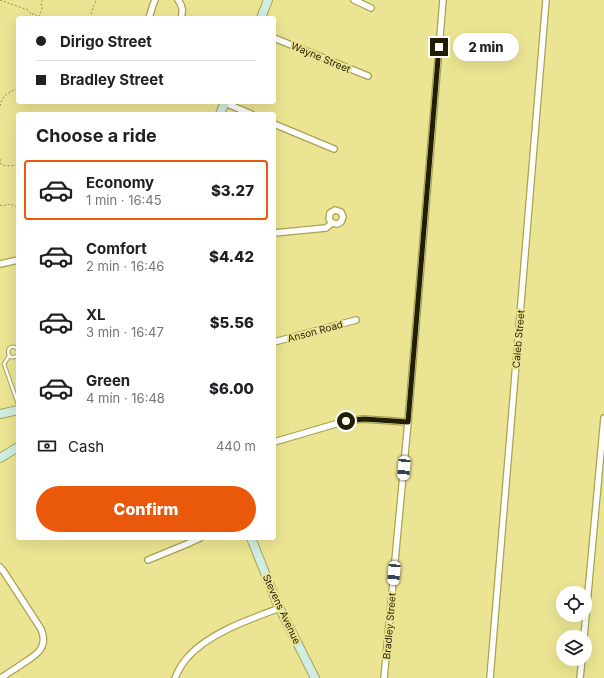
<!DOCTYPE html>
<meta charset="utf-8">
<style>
body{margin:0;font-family:Inter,sans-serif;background:#f2f2f2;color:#202124;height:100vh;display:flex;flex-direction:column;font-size:15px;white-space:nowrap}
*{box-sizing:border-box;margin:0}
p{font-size:13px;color:#757577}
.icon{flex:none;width:22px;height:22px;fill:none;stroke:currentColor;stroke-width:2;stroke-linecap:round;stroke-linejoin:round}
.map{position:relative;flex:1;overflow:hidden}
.panel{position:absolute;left:16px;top:112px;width:260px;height:428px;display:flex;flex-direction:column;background:#fff;border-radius:4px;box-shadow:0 4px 16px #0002}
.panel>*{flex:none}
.guide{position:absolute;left:16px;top:16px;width:260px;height:88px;border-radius:4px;box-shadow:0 4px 16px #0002;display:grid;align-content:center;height:88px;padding:0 20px;background:#fff}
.buttons{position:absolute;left:556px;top:586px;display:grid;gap:8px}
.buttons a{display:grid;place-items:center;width:36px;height:36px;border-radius:50%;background:#fff;box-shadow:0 4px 16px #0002;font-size:20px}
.end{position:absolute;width:18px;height:18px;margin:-9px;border:5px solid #221f00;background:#fff;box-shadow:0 0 0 2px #fff}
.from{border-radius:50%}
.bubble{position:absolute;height:28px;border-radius:14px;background:#fff;box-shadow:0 4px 16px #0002;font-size:13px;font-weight:800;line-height:28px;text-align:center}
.car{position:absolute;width:12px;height:24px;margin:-12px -6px;border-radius:5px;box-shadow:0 0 3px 1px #0007;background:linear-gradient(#fff 24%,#345 0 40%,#fff 0 76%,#345 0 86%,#fff 0)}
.guide b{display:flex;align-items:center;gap:14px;height:38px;font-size:15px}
.guide b+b{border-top:1px solid #e0e0e0}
.guide i{width:10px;height:10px;background:#202124}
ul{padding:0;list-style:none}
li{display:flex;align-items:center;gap:12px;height:60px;margin:0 8px 6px;padding:0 12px;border:2px solid transparent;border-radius:4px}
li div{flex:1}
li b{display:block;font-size:15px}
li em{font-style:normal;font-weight:800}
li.on{border-color:#ea580c}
li>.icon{width:36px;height:36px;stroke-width:1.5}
h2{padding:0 20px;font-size:18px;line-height:48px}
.pay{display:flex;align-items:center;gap:10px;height:44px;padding:0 20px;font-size:15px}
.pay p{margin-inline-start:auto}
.primary-button{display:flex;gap:8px;margin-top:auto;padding:8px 20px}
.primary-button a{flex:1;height:46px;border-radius:24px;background:#ea580c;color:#fff;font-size:16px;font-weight:800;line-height:46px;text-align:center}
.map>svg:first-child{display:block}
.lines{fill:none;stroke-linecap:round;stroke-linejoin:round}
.lane-casing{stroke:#a9a251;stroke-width:4.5}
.street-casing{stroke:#a9a251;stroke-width:8}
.secondary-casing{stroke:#a9a251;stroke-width:10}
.path{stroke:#969155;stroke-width:1;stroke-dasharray:2 2;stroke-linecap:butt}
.lane{stroke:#fff;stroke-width:2.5}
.street{stroke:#fff;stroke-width:5.5}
.secondary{stroke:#cfeee1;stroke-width:8}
.route{stroke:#221f00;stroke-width:5}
.labels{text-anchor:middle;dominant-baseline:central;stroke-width:4;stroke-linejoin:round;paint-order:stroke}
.street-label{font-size:10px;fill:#221f00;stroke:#ebe593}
</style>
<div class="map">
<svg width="604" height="678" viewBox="0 0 604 678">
<rect width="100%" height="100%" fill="#ebe593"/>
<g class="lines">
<g class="lane-casing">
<path id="lane" d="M18,349C5,339 5,365 18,355
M9,356L4,364L18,404"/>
</g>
<g class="street-casing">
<path id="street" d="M178,0C183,6 183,11 181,18
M354,0L371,8
M149,18L153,5L155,0
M274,38L368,76
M223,102L251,114
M274,124L334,149
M274,233L326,228L332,223L337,224L341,222L343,217L341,212L335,210L330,213L329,219L332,223
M0,264L18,260
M274,342L356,320
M274,442L346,421L364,419L408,422
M148,560L187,544L200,538
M0,567L4,572L41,629C49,648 36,655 22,664C15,669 8,673 1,678
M584,637L604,418
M175,678C178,671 182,663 188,657C209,633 250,619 280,608
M384,678L408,422L443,0
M490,678L546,0
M580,678L582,659"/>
</g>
<g class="secondary-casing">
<path id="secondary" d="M261,18L268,0
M220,114L225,102
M0,414L18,410
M0,458L18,447
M251,538L277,603L315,678"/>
</g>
<path class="path" d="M0,0L28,10L31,14H35L38,18
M39,17L42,9L41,2L43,0
M90,18L94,5L96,0
M0,106C3,95 6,94 16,89H18
M0,159L1,164L6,166L17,165L18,166
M0,205L3,206L10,204L18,207"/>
<use href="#lane" class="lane"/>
<use href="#street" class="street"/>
<use href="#secondary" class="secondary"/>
</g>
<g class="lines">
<path class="route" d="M346,421L364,419L408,422L439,47"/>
</g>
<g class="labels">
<g class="street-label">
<text transform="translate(321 57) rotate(23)">Wayne Street</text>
<text transform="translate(315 331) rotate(-15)">Anson Road</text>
<text transform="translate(518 339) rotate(-85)">Caleb Street</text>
<text transform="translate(282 609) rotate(65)">Stevens Avenue</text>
<text transform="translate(389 626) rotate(-85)">Bradley Street</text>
</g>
</g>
</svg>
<div class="buttons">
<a><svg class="icon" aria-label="locate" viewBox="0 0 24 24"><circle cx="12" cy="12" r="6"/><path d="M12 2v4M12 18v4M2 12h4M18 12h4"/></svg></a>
<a><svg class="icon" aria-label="layers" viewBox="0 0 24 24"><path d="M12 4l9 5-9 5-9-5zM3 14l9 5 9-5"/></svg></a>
</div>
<i class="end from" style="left:346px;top:421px"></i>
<i class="end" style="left:439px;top:47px"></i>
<div class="bubble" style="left:453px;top:33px;width:66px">2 min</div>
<i class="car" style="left:404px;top:468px;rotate:185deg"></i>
<i class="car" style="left:394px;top:573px;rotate:185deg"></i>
<div class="guide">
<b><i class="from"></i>Dirigo Street</b>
<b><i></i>Bradley Street</b>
</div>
<section class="panel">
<h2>Choose a ride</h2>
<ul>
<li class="on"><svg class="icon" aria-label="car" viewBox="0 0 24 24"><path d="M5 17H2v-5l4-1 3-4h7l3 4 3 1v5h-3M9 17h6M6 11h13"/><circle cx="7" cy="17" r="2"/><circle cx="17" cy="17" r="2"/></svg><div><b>Economy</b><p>1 min · 16:45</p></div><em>$3.27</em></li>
<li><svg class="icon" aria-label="car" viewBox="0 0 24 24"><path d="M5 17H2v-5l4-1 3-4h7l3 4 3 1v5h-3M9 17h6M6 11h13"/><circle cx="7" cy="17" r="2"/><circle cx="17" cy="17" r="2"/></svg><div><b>Comfort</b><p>2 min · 16:46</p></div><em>$4.42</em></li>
<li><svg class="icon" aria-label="car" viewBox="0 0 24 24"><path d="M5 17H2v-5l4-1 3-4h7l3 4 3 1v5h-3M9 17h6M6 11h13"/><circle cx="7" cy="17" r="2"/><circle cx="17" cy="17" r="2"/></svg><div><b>XL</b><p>3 min · 16:47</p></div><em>$5.56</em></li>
<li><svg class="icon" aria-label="car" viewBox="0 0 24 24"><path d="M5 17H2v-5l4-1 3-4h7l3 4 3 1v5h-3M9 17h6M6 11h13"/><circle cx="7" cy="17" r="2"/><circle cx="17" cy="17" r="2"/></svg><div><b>Green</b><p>4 min · 16:48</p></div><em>$6.00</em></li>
</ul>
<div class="pay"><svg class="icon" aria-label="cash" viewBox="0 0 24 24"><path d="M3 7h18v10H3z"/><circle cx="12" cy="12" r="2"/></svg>Cash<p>440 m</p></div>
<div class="primary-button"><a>Confirm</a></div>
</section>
</div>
